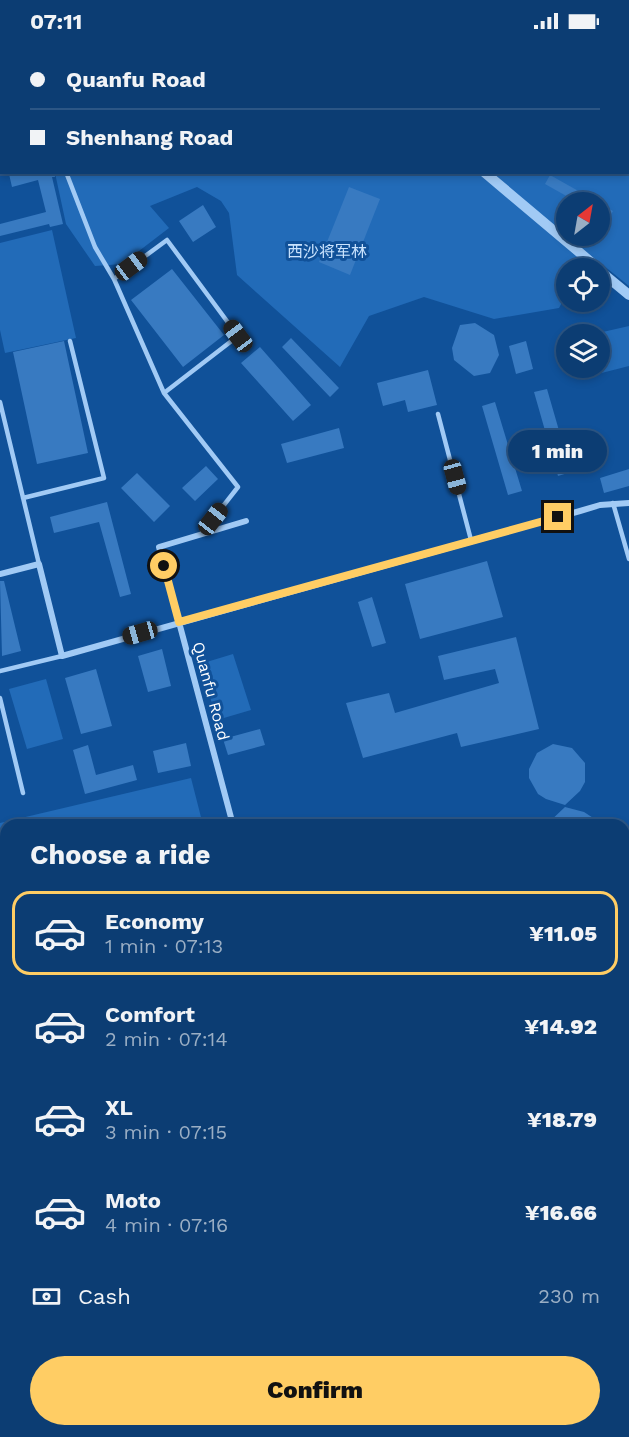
<!DOCTYPE html>
<meta charset="utf-8">
<style>
body{margin:0;font-family:"Work Sans","Noto Sans SC",sans-serif;background:#1a487b;color:#f1f3f6;height:100vh;display:flex;flex-direction:column;font-size:22px;white-space:nowrap}
*{box-sizing:border-box;margin:0}
p{font-size:20px;color:#9aaec4}
.icon{flex:none;width:33px;height:33px;fill:none;stroke:currentColor;stroke-width:2;stroke-linecap:round;stroke-linejoin:round}
.map{position:relative;flex:1;overflow:hidden}
.sheet{position:absolute;left:0px;top:777px;width:630px;height:618px;display:flex;flex-direction:column;background:#0c3d73;border-radius:18px 18px 0 0;box-shadow:0 3px 9px #0003,0 0 0 2px #2c5685}
.sheet>*{flex:none}
.banner{position:absolute;left:0px;top:0px;width:630px;height:132px;box-shadow:0 3px 9px #0003,0 0 0 2px #2c5685;display:grid;align-content:center;height:132px;padding:0 30px;background:#0c3d73}
.needle{width:39px;rotate:31deg}
.buttons{position:absolute;left:556px;top:150px;display:grid;gap:12px}
.buttons a{display:grid;place-items:center;width:54px;height:54px;border-radius:50%;background:#0c3d73;box-shadow:0 3px 9px #0003,0 0 0 2px #2c5685;font-size:30px}
.end{position:absolute;width:27px;height:27px;margin:-14px;border:8px solid #ffcd64;background:#111;box-shadow:0 0 0 3px #111}
.from{border-radius:50%}
.bubble{position:absolute;height:42px;border-radius:21px;background:#0c3d73;box-shadow:0 3px 9px #0003,0 0 0 2px #2c5685;font-size:20px;font-weight:800;line-height:42px;text-align:center}
.car{position:absolute;width:18px;height:36px;margin:-18px -9px;border-radius:8px;box-shadow:0 0 4px 2px #0007;background:linear-gradient(#222 24%,#8ab4d8 0 40%,#222 0 76%,#8ab4d8 0 86%,#222 0)}
.banner b{display:flex;align-items:center;gap:21px;height:57px;font-size:22px}
.banner b+b{border-top:2px solid #2c5685}
.banner i{width:15px;height:15px;background:#f1f3f6}
ul{padding:0;list-style:none}
li{display:flex;align-items:center;gap:18px;height:84px;margin:0 12px 9px;padding:0 18px;border:3px solid transparent;border-radius:18px}
li div{flex:1}
li b{display:block;font-size:22px}
li em{font-style:normal;font-weight:800}
li.current{border-color:#ffcd64}
li>.icon{width:54px;height:54px;stroke-width:1.5}
h2{padding:0 30px;font-size:27px;line-height:72px}
.pay{display:flex;align-items:center;gap:15px;height:66px;padding:0 30px;font-size:22px}
.pay p{margin-inline-start:auto}
.action{display:flex;gap:12px;margin-top:auto;padding:12px 30px}
.action a{flex:1;height:69px;border-radius:36px;background:#ffcd64;color:#111;font-size:24px;font-weight:800;line-height:69px;text-align:center}
.status{display:flex;justify-content:space-between;align-items:center;height:42px;padding:0 30px;background:#0c3d73;direction:ltr}
.status svg{height:16px;fill:currentColor}
.map>svg:first-child{display:block}
.green{fill:#226bb8;fill-rule:evenodd}
.water{fill:#306094;stroke:#92c5f8;stroke-width:1.5}
.lines{fill:none;stroke-linecap:round;stroke-linejoin:round}
.taxiway{stroke:#88a8cc;stroke-width:34}
.runway{stroke:#88a8cc;stroke-width:87}
.building{fill:#387ac1}
.service{stroke:#a1caf5;stroke-width:4.5}
.minor{stroke:#a1caf5;stroke-width:6}
.tertiary{stroke:#a1caf5;stroke-width:10}
.route{stroke:#ffcd64;stroke-width:8}
.labels{text-anchor:middle;dominant-baseline:central;stroke-width:6;stroke-linejoin:round;paint-order:stroke}
.park-label{font-size:16px;fill:#c9e3fe;stroke:#105199}
.street-label{font-size:16px;fill:#fff;stroke:#105199}
</style>
<div class="status"><b>07:11</b><svg viewBox="0 0 49 12"><path d="M0 12V9h3v3zM5 12V6h3v6zM10 12V3h3v9zM15 12V0h3v12zM26 1h20v11H26zM47 4h2v5h-2z"/></svg></div>
<div class="map">
<svg width="629" height="1395" viewBox="0 0 629 1395">
<rect width="100%" height="100%" fill="#105199"/>
<path class="green" d="M127,0H629V244L588,211L580,226H567V251L559,266L494,277L424,255L369,274L340,325L237,233L229,171L221,159L197,145L150,164L169,186L122,222L95,224L66,182L55,131L628,130V2L123,1ZM567,160H600V194H567Z
M52,188L76,296L5,311L0,288V201Z
M629,284V324L578,337L575,326H600V292H594Z
M233,612L251,668L217,678L200,622Z
M46,637L63,697L27,707L9,647Z
M191,736L203,783H6V833L0,835V781Z
M629,916V1018L624,1019V917Z
M6,1072V1173L0,1175V1074Z"/>
<path class="water" d="M624,1253L629,1254V1395H0V1362L6,1360V1389H624Z"/>
<g class="lines">
<path class="taxiway" d="M624,899L629,898
M0,1056L6,1054"/>
<path class="runway" d="M624,1071L629,1070
M0,1227L6,1226"/>
</g>
<path class="building" d="M16,130H54L55,135H52L63,182L50,185L49,182L0,194V182L46,170L38,138L12,145L9,132Z
M550,133L598,160H577L545,142Z
M349,145L380,157L350,233L319,220Z
M600,162L613,169L608,178L600,174Z
M203,163L216,185L193,200L179,179Z
M172,227L224,293L183,325L131,258Z
M475,281L494,293L499,313L490,331L474,334L454,318L452,306L460,283Z
M291,296L339,346L330,355L282,305Z
M64,299L88,411L37,422L13,310Z
M526,299L533,327L516,332L509,304Z
M260,305L311,363L293,379L241,321Z
M428,328L437,363L408,370L405,358L383,364L377,341Z
M547,347L571,430L558,434L534,350Z
M495,360L522,449L508,453L482,364Z
M339,386L344,406L287,421L281,402Z
M206,424L218,437L195,459L182,446Z
M629,427V444L604,451L600,436Z
M137,431L170,464L154,480L121,446Z
M107,460L131,552L120,555L99,480L54,491L50,475Z
M487,519L503,575L420,597L405,542Z
M0,539H4L21,609L2,614Z
M372,555L386,601L372,605L358,560Z
M516,595L539,687L461,705L457,691L363,716L346,661L389,651L395,671L499,641L495,627L444,638L438,614Z
M162,607L171,644L148,650L138,614Z
M96,627L112,684L81,692L65,636Z
M260,687L265,703L228,713L223,697Z
M186,701L191,724L158,731L153,709Z
M553,702L572,706L585,721V740L580,749L565,763L546,757L538,752L529,736V727L537,711Z
M88,703L96,733L133,723L137,738L85,752L73,708Z
M565,765L584,770L604,783H546Z"/>
<g class="lines">
<path class="service" d="M188,2L190,0
M377,2L378,0
M480,2L481,0
M66,130L95,205L114,237L164,351L238,445L202,491
M114,237L167,198L238,294L164,351
M0,360L39,522
M438,372L471,498
M23,456L104,436L70,299
M613,461L629,517
M0,629L62,614
M0,656L23,751
M624,841L629,840
M0,908L6,906"/>
<path class="minor" d="M0,532L39,522L62,614L580,469L600,463L629,461
M233,783L159,505L246,479
M624,1201L629,1199
M0,1355L6,1353"/>
<path class="tertiary" d="M330,0L332,2
M484,130L598,226
M600,229L629,253"/>
</g>
<g class="lines">
<path class="route" d="M164,524L179,580L558,475"/>
</g>
<g class="labels">
<g class="park-label">
<text x="327" y="209">西沙将军林</text>
</g>
<g class="street-label">
<text transform="translate(211 649) rotate(75)">Quanfu Road</text>
</g>
</g>
</svg>
<div class="buttons">
<a><svg class="needle" viewBox="-14 -14 28 28"><path d="M0-13l5 13h-10z" fill="#e53935"/><path d="M0 13l5-13h-10z" fill="#9aaec4"/></svg></a>
<a><svg class="icon" aria-label="locate" viewBox="0 0 24 24"><circle cx="12" cy="12" r="6"/><path d="M12 2v4M12 18v4M2 12h4M18 12h4"/></svg></a>
<a><svg class="icon" aria-label="layers" viewBox="0 0 24 24"><path d="M12 4l9 5-9 5-9-5zM3 14l9 5 9-5"/></svg></a>
</div>
<i class="end from" style="left:164px;top:524px"></i>
<i class="end" style="left:558px;top:475px"></i>
<div class="bubble" style="left:508px;top:388px;width:99px">1 min</div>
<i class="car" style="left:131px;top:224px;rotate:53deg"></i>
<i class="car" style="left:238px;top:294px;rotate:323deg"></i>
<i class="car" style="left:455px;top:435px;rotate:165deg"></i>
<i class="car" style="left:213px;top:477px;rotate:38deg"></i>
<i class="car" style="left:140px;top:591px;rotate:254deg"></i>
<div class="banner">
<b><i class="from"></i>Quanfu Road</b>
<b><i></i>Shenhang Road</b>
</div>
<section class="sheet">
<h2>Choose a ride</h2>
<ul>
<li class="current"><svg class="icon" aria-label="car" viewBox="0 0 24 24"><path d="M5 17H2v-5l4-1 3-4h7l3 4 3 1v5h-3M9 17h6M6 11h13"/><circle cx="7" cy="17" r="2"/><circle cx="17" cy="17" r="2"/></svg><div><b>Economy</b><p>1 min · 07:13</p></div><em>¥11.05</em></li>
<li><svg class="icon" aria-label="car" viewBox="0 0 24 24"><path d="M5 17H2v-5l4-1 3-4h7l3 4 3 1v5h-3M9 17h6M6 11h13"/><circle cx="7" cy="17" r="2"/><circle cx="17" cy="17" r="2"/></svg><div><b>Comfort</b><p>2 min · 07:14</p></div><em>¥14.92</em></li>
<li><svg class="icon" aria-label="car" viewBox="0 0 24 24"><path d="M5 17H2v-5l4-1 3-4h7l3 4 3 1v5h-3M9 17h6M6 11h13"/><circle cx="7" cy="17" r="2"/><circle cx="17" cy="17" r="2"/></svg><div><b>XL</b><p>3 min · 07:15</p></div><em>¥18.79</em></li>
<li><svg class="icon" aria-label="car" viewBox="0 0 24 24"><path d="M5 17H2v-5l4-1 3-4h7l3 4 3 1v5h-3M9 17h6M6 11h13"/><circle cx="7" cy="17" r="2"/><circle cx="17" cy="17" r="2"/></svg><div><b>Moto</b><p>4 min · 07:16</p></div><em>¥16.66</em></li>
</ul>
<div class="pay"><svg class="icon" aria-label="cash" viewBox="0 0 24 24"><path d="M3 7h18v10H3z"/><circle cx="12" cy="12" r="2"/></svg>Cash<p>230 m</p></div>
<div class="action"><a>Confirm</a></div>
</section>
</div>
